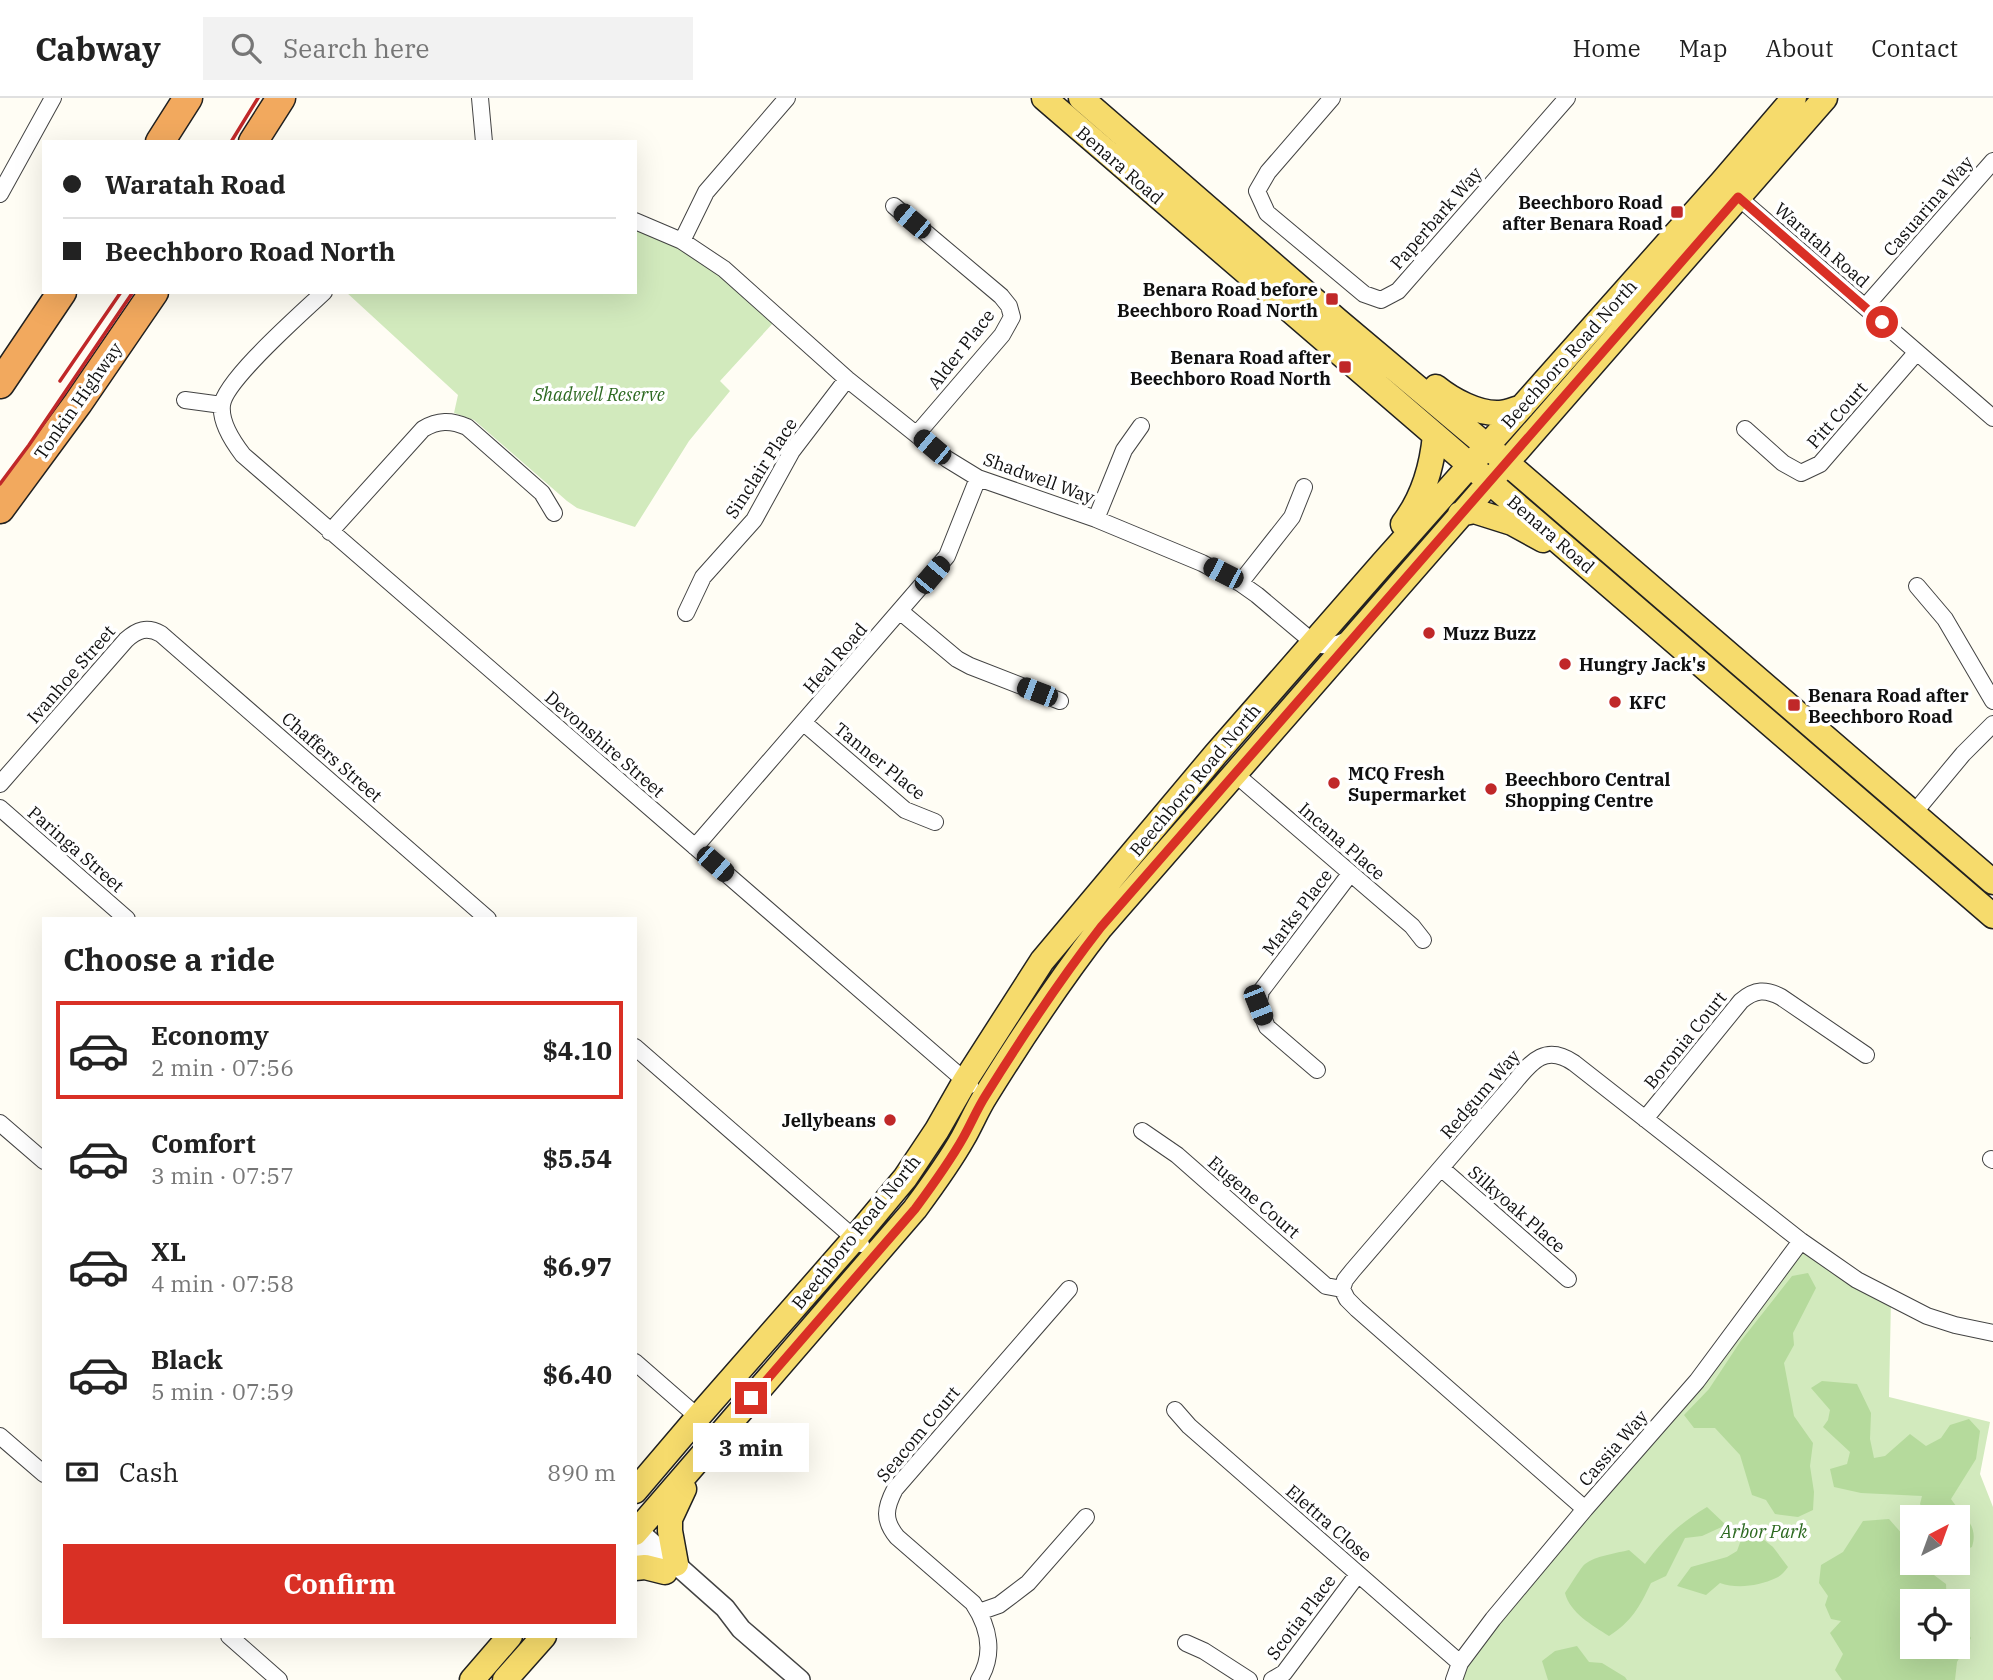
<!DOCTYPE html>
<meta charset="utf-8">
<style>
body{margin:0;font-family:"IBM Plex Serif",serif;background:#f2f2f2;color:#222;height:100vh;display:flex;flex-direction:column;font-size:26px;white-space:nowrap}
*{box-sizing:border-box;margin:0}
p{font-size:23px;color:#767676}
.icon{flex:none;width:38px;height:38px;fill:none;stroke:currentColor;stroke-width:2;stroke-linecap:round;stroke-linejoin:round}
.map{position:relative;flex:1;overflow:hidden}
.side{position:absolute;left:42px;top:819px;width:595px;height:721px;display:flex;flex-direction:column;background:#fff;border-radius:0px;box-shadow:0 7px 28px #0002}
.side>*{flex:none}
.banner{position:absolute;left:42px;top:42px;width:595px;height:154px;border-radius:0px;box-shadow:0 7px 28px #0002;display:grid;align-content:center;height:154px;padding:0 21px;background:#fff}
.needle{width:46px;rotate:41deg}
.buttons{position:absolute;left:1900px;top:1407px;display:grid;gap:14px}
.buttons a{display:grid;place-items:center;width:70px;height:70px;border-radius:0px;background:#fff;box-shadow:0 7px 28px #0002;font-size:35px}
.end{position:absolute;width:32px;height:32px;margin:-16px;border:9px solid #d93025;background:#fff;box-shadow:0 0 0 4px #fff}
.from{border-radius:50%}
.bubble{position:absolute;height:49px;border-radius:0px;background:#fff;box-shadow:0 7px 28px #0002;font-size:23px;font-weight:800;line-height:49px;text-align:center}
.car{position:absolute;width:21px;height:42px;margin:-21px -10px;border-radius:9px;box-shadow:0 0 5px 2px #0007;background:linear-gradient(#222 24%,#8ab4d8 0 40%,#222 0 76%,#8ab4d8 0 86%,#222 0)}
.banner b{display:flex;align-items:center;gap:24px;height:66px;font-size:26px}
.banner b+b{border-top:2px solid #e0e0e0}
.banner i{width:18px;height:18px;background:#222}
ul{padding:0;list-style:none}
li{display:flex;align-items:center;gap:21px;height:98px;margin:0 14px 10px;padding:0 7px;border:4px solid transparent;border-radius:0px}
li div{flex:1}
li b{display:block;font-size:26px}
li em{font-style:normal;font-weight:800}
li.on{border-color:#d93025}
li>.icon{width:63px;height:63px;stroke-width:1.5}
h2{padding:0 21px;font-size:32px;line-height:84px}
.pay{display:flex;align-items:center;gap:18px;height:77px;padding:0 21px;font-size:26px}
.pay p{margin-inline-start:auto}
.cta{display:flex;gap:14px;margin-top:auto;padding:14px 21px}
.cta a{flex:1;height:80px;border-radius:0px;background:#d93025;color:#fff;font-size:28px;font-weight:800;line-height:80px;text-align:center}
header{display:flex;align-items:center;gap:42px;box-sizing:border-box;height:98px;padding:0 35px;background:#fff;border-bottom:2px solid #e0e0e0}
header strong{font-size:33px}
nav{display:flex;gap:38px;margin-inline-start:auto;font-size:24px}
.search{width:490px;height:63px;background:#f2f2f2;display:flex;align-items:center;gap:18px;box-sizing:border-box;padding:0 24px;border-radius:0px;color:#767676;font-size:26px}
.map>svg:first-child{display:block}
.green{fill:#d2eabd;fill-rule:evenodd}
.forest{fill:#b5da9c}
.lines{fill:none;stroke-linecap:round;stroke-linejoin:round}
.minor-casing{stroke:#434343;stroke-width:18}
.tertiary-casing{stroke:#434343;stroke-width:22}
.primary-casing{stroke:#212121;stroke-width:27}
.motorway-casing{stroke:#212121;stroke-width:31}
.minor{stroke:#fff;stroke-width:16}
.tertiary{stroke:#fff;stroke-width:19}
.primary{stroke:#f6db6c;stroke-width:24}
.motorway{stroke:#f2a95e;stroke-width:28}
.rail{stroke:#c02829;stroke-width:3.5}
.route{stroke:#d93025;stroke-width:9}
.poi-dot{fill:#c02829;stroke:#fff;stroke-width:2.5}
.labels{text-anchor:middle;dominant-baseline:central;stroke-width:7;stroke-linejoin:round;paint-order:stroke}
.street-label{font-size:18px;fill:#101010;stroke:#fff}
.poi-label{font-size:18px;font-weight:bold;fill:#101010;stroke:#fff;text-anchor:start}
.park-label{font-size:18px;font-style:italic;fill:#2c6920;stroke:#fff}
</style>
<header>
<strong>Cabway</strong>
<div class="search"><svg class="icon" aria-label="search" viewBox="0 0 24 24"><circle cx="10" cy="10" r="6"/><path d="M15 15l6 6"/></svg>Search here</div>
<nav><a>Home</a><a>Map</a><a>About</a><a>Contact</a></nav>
</header>
<div class="map">
<svg width="1993" height="1582" viewBox="0 0 1993 1582">
<rect width="100%" height="100%" fill="#fffdf4"/>
<path class="green" d="M635,131L681,151L722,178L774,224L720,283L730,293L689,343L635,429L577,410L567,403L474,322L454,315L458,297L346,194H635Z
M1801,1143L1891,1201L1889,1299L1990,1324L1980,1376L1993,1409V1582H1454ZM1913,1419H1958V1465H1913ZM1913,1503H1958V1549H1913Z"/>
<path class="forest" d="M1808,1175L1816,1190L1793,1235L1794,1247L1784,1265L1794,1318L1813,1345L1810,1368L1814,1394L1813,1412L1798,1419L1775,1416L1766,1402L1752,1397L1740,1357L1715,1330H1694L1684,1317L1709,1291L1740,1244L1792,1178Z
M1822,1283L1857,1286L1871,1315L1870,1341L1874,1360L1885,1358L1910,1336L1926,1348L1941,1340L1950,1327L1969,1321L1980,1333L1976,1361L1951,1401C1963,1419 1979,1426 1972,1449L1958,1455V1419H1928L1920,1406L1922,1398L1861,1395L1834,1389L1830,1371L1847,1366L1850,1354L1823,1329L1828,1322L1830,1312L1811,1290Z
M1707,1409L1726,1427L1702,1438L1685,1440L1666,1478L1651,1485C1639,1510 1632,1523 1609,1538C1592,1527 1570,1515 1565,1495C1570,1488 1581,1469 1585,1466C1595,1458 1617,1455 1629,1452L1645,1466C1665,1439 1679,1426 1707,1409Z
M1889,1421L1904,1438L1903,1467L1930,1474L1946,1486L1947,1503H1913V1549H1958L1960,1523L1971,1540L1957,1564L1955,1582H1842L1835,1572L1843,1556L1830,1535L1841,1523L1831,1521L1825,1507L1828,1498L1819,1485L1821,1467L1843,1454L1863,1423Z
M1763,1441L1773,1449L1788,1469C1785,1473 1781,1478 1776,1480C1759,1488 1737,1491 1720,1485L1706,1497L1677,1488L1691,1469L1727,1459L1737,1453L1741,1442Z
M1577,1548L1589,1564L1602,1565L1625,1579L1627,1582H1548L1542,1563L1555,1553Z"/>
<g class="lines">
<g class="minor-casing">
<path id="minor" d="M480,0L484,44
M1332,0L1268,74L1257,93L1267,115L1364,196L1381,202L1398,193L1567,0
M1731,93L1993,320
M0,96L53,0
M894,108L1001,198L1009,208L1012,219L1002,237L917,336
M635,123L682,143L724,171L847,281L947,361L978,380L1096,421L1202,465L1240,485L1257,497L1314,545C1327,550 1339,547 1351,540
M682,143L706,94L787,0
M324,194C302,215 225,282 222,307C220,324 233,344 243,357L970,987
M1865,209L1993,63
M185,302L222,307
M1745,331L1783,365L1801,375L1820,366L1916,255
M1096,421L1124,352L1141,328
M330,434L423,331C438,322 451,322 467,329L542,395L554,415
M1240,485L1292,419L1304,389
M1917,488L1945,521L1993,603
M901,514L957,561L970,568L1060,603
M686,515L703,479L754,422L792,353L847,281
M804,625L905,712L935,724
M1234,675L1412,828L1423,842
M0,686L126,542C137,532 147,528 161,536L488,821
M0,710L127,821
M1914,715L1963,656L1993,626
M695,749L947,458L978,380
M635,949L861,1146
M1317,972L1267,929L1258,907L1261,893L1350,776
M1645,1021L1741,903C1755,891 1766,891 1781,899L1866,957
M0,1025L44,1063
M1142,1033L1177,1057L1326,1188L1342,1191
M1991,1061L1993,1062
M1441,1070L1568,1181
M635,1264L698,1319
M1175,1312L1189,1328L1460,1565
M0,1338L44,1376
M1585,1411L1357,1211L1347,1201L1342,1191L1345,1182L1353,1172L1508,992C1528,969 1542,943 1574,965L1801,1143L1857,1182L1927,1218L1955,1227L1993,1235
M979,1514L999,1507L1028,1485L1086,1419
M229,1538L279,1582
M1186,1545L1204,1553L1249,1582
M979,1582C995,1556 989,1529 973,1505L897,1439C883,1422 885,1410 895,1391L1069,1191
M1272,1582L1284,1575L1358,1476
M1454,1582L1460,1565L1493,1521L1585,1411L1697,1283L1801,1143"/>
</g>
<g class="tertiary-casing">
<path id="tertiary" d="M635,1430L725,1510L741,1531L800,1582
M635,1448L659,1469"/>
</g>
<g class="primary-casing">
<path id="primary" d="M1044,0C1359,274 1678,544 1993,818
M1081,0L1337,222L1507,365L1993,784
M1436,289C1452,302 1478,316 1499,315C1506,315 1515,311 1522,309
M1460,416L1474,413L1512,425L1543,442
M1403,426C1423,400 1432,369 1435,337
M635,1393L698,1319L855,1140L905,1080L937,1032L965,983L1042,863L1215,657L1383,465L1722,84L1794,0
M635,1435L915,1111C932,1088 949,1065 963,1040C971,1026 977,1011 986,997C1022,939 1059,883 1101,829L1825,0
M676,1466L670,1433V1421L684,1391
M635,1470L645,1469L665,1474
M472,1582L510,1538
M505,1582L544,1538"/>
</g>
<g class="motorway-casing">
<path id="motorway" d="M160,44L188,0
M253,44L281,0
M0,286L62,194
M0,411L78,305L154,194"/>
</g>
<use href="#minor" class="minor"/>
<use href="#tertiary" class="tertiary"/>
<use href="#primary" class="primary"/>
<use href="#motorway" class="motorway"/>
<path class="rail" d="M231,44L258,0
M60,283L121,194
M0,386L29,347L133,194"/>
</g>
<g class="lines">
<path class="route" d="M751,1300L915,1111C932,1088 949,1065 963,1040C971,1026 977,1011 986,997C1022,939 1059,883 1101,829L1738,99L1882,224"/>
</g>
<g class="poi-dot">
<rect x="1670" y="107" width="14" height="14" rx="3.5"/>
<rect x="1325" y="194" width="14" height="14" rx="3.5"/>
<rect x="1338" y="262" width="14" height="14" rx="3.5"/>
<circle cx="1429" cy="535" r="7"/>
<circle cx="1565" cy="566" r="7"/>
<circle cx="1615" cy="604" r="7"/>
<rect x="1787" y="600" width="14" height="14" rx="3.5"/>
<circle cx="1334" cy="685" r="7"/>
<circle cx="1491" cy="691" r="7"/>
<circle cx="890" cy="1022" r="7"/>
</g>
<g class="labels">
<g class="street-label">
<text transform="translate(1120 67) rotate(41)">Benara Road</text>
<text transform="translate(1928 108) rotate(-49)">Casuarina Way</text>
<text transform="translate(1436 120) rotate(-49)">Paperbark Way</text>
<text transform="translate(1822 147) rotate(41)">Waratah Road</text>
<text transform="translate(961 251) rotate(-52)">Alder Place</text>
<text transform="translate(1569 256) rotate(-48)">Beechboro Road North</text>
<text transform="translate(78 303) rotate(-55)">Tonkin Highway</text>
<text transform="translate(1837 317) rotate(-49)">Pitt Court</text>
<text transform="translate(761 370) rotate(-57)">Sinclair Place</text>
<text transform="translate(1039 380) rotate(20)">Shadwell Way</text>
<text transform="translate(1551 436) rotate(41)">Benara Road</text>
<text transform="translate(835 560) rotate(-49)">Heal Road</text>
<text transform="translate(71 576) rotate(-49)">Ivanhoe Street</text>
<text transform="translate(605 646) rotate(41)">Devonshire Street</text>
<text transform="translate(332 659) rotate(41)">Chaffers Street</text>
<text transform="translate(880 663) rotate(39)">Tanner Place</text>
<text transform="translate(1195 682) rotate(-50)">Beechboro Road North</text>
<text transform="translate(1342 743) rotate(41)">Incana Place</text>
<text transform="translate(76 751) rotate(41)">Paringa Street</text>
<text transform="translate(1297 814) rotate(-53)">Marks Place</text>
<text transform="translate(1685 942) rotate(-51)">Boronia Court</text>
<text transform="translate(1480 996) rotate(-49)">Redgum Way</text>
<text transform="translate(1254 1099) rotate(41)">Eugene Court</text>
<text transform="translate(1517 1111) rotate(41)">Silkyoak Place</text>
<text transform="translate(856 1134) rotate(-51)">Beechboro Road North</text>
<text transform="translate(918 1336) rotate(-50)">Seacom Court</text>
<text transform="translate(1613 1350) rotate(-49)">Cassia Way</text>
<text transform="translate(1329 1425) rotate(41)">Elettra Close</text>
<text transform="translate(1301 1519) rotate(-53)">Scotia Place</text>
</g>
<g class="poi-label">
<text x="1663" y="104" text-anchor="end">Beechboro Road<tspan x="1663" dy="21">after Benara Road</tspan></text>
<text x="1318" y="191" text-anchor="end">Benara Road before<tspan x="1318" dy="21">Beechboro Road North</tspan></text>
<text x="1331" y="259" text-anchor="end">Benara Road after<tspan x="1331" dy="21">Beechboro Road North</tspan></text>
<text x="1443" y="535">Muzz Buzz</text>
<text x="1579" y="566">Hungry Jack's</text>
<text x="1808" y="597">Benara Road after<tspan x="1808" dy="21">Beechboro Road</tspan></text>
<text x="1629" y="604">KFC</text>
<text x="1348" y="675">MCQ Fresh<tspan x="1348" dy="21">Supermarket</tspan></text>
<text x="1505" y="681">Beechboro Central<tspan x="1505" dy="21">Shopping Centre</tspan></text>
<text x="876" y="1022" text-anchor="end">Jellybeans</text>
</g>
<g class="park-label">
<text x="599" y="296">Shadwell Reserve</text>
<text x="1764" y="1433">Arbor Park</text>
</g>
</g>
</svg>
<div class="buttons">
<a><svg class="needle" viewBox="-14 -14 28 28"><path d="M0-13l5 13h-10z" fill="#e53935"/><path d="M0 13l5-13h-10z" fill="#767676"/></svg></a>
<a><svg class="icon" aria-label="locate" viewBox="0 0 24 24"><circle cx="12" cy="12" r="6"/><path d="M12 2v4M12 18v4M2 12h4M18 12h4"/></svg></a>
</div>
<i class="end from" style="left:1882px;top:224px"></i>
<i class="end" style="left:751px;top:1300px"></i>
<div class="bubble" style="left:693px;top:1325px;width:116px">3 min</div>
<i class="car" style="left:912px;top:123px;rotate:310deg"></i>
<i class="car" style="left:932px;top:349px;rotate:310deg"></i>
<i class="car" style="left:1223px;top:475px;rotate:297deg"></i>
<i class="car" style="left:932px;top:477px;rotate:40deg"></i>
<i class="car" style="left:1037px;top:594px;rotate:291deg"></i>
<i class="car" style="left:715px;top:766px;rotate:131deg"></i>
<i class="car" style="left:1258px;top:907px;rotate:158deg"></i>
<div class="banner">
<b><i class="from"></i>Waratah Road</b>
<b><i></i>Beechboro Road North</b>
</div>
<section class="side">
<h2>Choose a ride</h2>
<ul>
<li class="on"><svg class="icon" aria-label="car" viewBox="0 0 24 24"><path d="M5 17H2v-5l4-1 3-4h7l3 4 3 1v5h-3M9 17h6M6 11h13"/><circle cx="7" cy="17" r="2"/><circle cx="17" cy="17" r="2"/></svg><div><b>Economy</b><p>2 min · 07:56</p></div><em>$4.10</em></li>
<li><svg class="icon" aria-label="car" viewBox="0 0 24 24"><path d="M5 17H2v-5l4-1 3-4h7l3 4 3 1v5h-3M9 17h6M6 11h13"/><circle cx="7" cy="17" r="2"/><circle cx="17" cy="17" r="2"/></svg><div><b>Comfort</b><p>3 min · 07:57</p></div><em>$5.54</em></li>
<li><svg class="icon" aria-label="car" viewBox="0 0 24 24"><path d="M5 17H2v-5l4-1 3-4h7l3 4 3 1v5h-3M9 17h6M6 11h13"/><circle cx="7" cy="17" r="2"/><circle cx="17" cy="17" r="2"/></svg><div><b>XL</b><p>4 min · 07:58</p></div><em>$6.97</em></li>
<li><svg class="icon" aria-label="car" viewBox="0 0 24 24"><path d="M5 17H2v-5l4-1 3-4h7l3 4 3 1v5h-3M9 17h6M6 11h13"/><circle cx="7" cy="17" r="2"/><circle cx="17" cy="17" r="2"/></svg><div><b>Black</b><p>5 min · 07:59</p></div><em>$6.40</em></li>
</ul>
<div class="pay"><svg class="icon" aria-label="cash" viewBox="0 0 24 24"><path d="M3 7h18v10H3z"/><circle cx="12" cy="12" r="2"/></svg>Cash<p>890 m</p></div>
<div class="cta"><a>Confirm</a></div>
</section>
</div>
